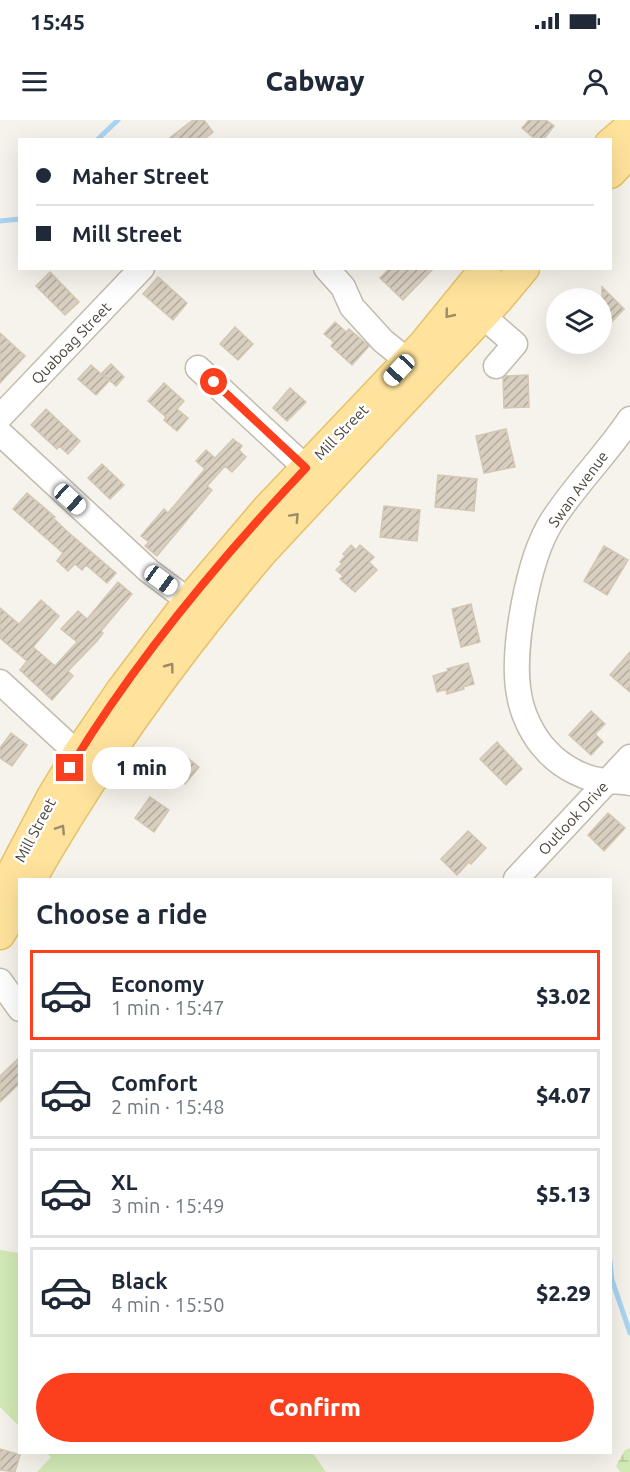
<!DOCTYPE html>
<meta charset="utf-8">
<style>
body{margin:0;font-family:Ubuntu,sans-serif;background:#f6f6f7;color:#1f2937;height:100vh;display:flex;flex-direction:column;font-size:22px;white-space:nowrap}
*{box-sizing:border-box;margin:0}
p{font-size:20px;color:#747a83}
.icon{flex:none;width:33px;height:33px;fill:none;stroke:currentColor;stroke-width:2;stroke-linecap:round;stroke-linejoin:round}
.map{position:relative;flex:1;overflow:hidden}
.panel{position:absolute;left:18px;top:758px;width:594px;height:576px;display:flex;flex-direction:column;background:#fff;border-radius:0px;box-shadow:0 6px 24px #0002}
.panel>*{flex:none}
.guide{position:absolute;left:18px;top:18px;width:594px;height:132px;border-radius:0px;box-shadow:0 6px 24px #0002;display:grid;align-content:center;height:132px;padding:0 18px;background:#fff}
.fabs{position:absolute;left:546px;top:168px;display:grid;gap:12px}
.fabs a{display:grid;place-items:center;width:66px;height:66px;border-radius:50%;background:#fff;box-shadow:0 6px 24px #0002;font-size:30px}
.end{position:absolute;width:27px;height:27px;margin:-14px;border:8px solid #fc3f1d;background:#fff;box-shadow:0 0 0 3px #fff}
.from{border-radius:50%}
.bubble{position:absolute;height:42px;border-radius:21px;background:#fff;box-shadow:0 6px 24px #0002;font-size:20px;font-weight:800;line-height:42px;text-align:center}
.car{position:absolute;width:18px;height:36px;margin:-18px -9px;border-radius:8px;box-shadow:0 0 4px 2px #0007;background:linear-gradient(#fff 24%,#345 0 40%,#fff 0 76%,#345 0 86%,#fff 0)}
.guide b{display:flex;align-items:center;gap:21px;height:57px;font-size:22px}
.guide b+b{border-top:2px solid #e0e1e3}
.guide i{width:15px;height:15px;background:#1f2937}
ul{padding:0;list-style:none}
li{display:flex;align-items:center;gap:18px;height:90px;margin:0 12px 9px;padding:0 6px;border:3px solid #e0e1e3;border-radius:0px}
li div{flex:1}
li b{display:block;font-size:22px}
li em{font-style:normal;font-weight:800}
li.on{border-color:#fc3f1d}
li>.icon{width:54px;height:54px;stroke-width:1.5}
h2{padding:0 18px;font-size:27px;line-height:72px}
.action{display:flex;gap:12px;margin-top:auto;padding:12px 18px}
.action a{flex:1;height:69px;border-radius:36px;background:#fc3f1d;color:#fff;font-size:24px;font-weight:800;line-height:69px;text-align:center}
.status{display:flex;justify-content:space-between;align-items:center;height:42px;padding:0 30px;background:#fff;direction:ltr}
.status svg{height:16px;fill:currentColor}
header{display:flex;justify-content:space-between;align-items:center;height:78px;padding:0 18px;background:#fff;font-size:27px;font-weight:800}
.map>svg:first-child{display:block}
.wetland{fill:url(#wetland-marsh)}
.green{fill:#d2eab5}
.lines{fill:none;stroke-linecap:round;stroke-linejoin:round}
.stream{stroke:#a9d4f2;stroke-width:5}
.building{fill:url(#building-hatch);stroke:#d3c7b4;stroke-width:1.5}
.minor-casing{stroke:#c2bbae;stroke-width:27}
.major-casing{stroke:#e6c16a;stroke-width:33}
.minor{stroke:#fff;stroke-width:24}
.major{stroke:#ffe39c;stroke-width:30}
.oneway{stroke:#9c8c66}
.route{stroke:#fc3f1d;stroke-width:8}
.labels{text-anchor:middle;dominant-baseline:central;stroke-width:5;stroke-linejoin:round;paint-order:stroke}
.street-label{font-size:15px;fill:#4b4439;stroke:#fff}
</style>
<div class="status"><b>15:45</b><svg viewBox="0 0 49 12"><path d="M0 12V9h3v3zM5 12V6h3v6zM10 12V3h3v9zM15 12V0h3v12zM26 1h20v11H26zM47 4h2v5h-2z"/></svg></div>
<header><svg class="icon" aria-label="menu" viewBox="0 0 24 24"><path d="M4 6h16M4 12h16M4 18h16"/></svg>Cabway<svg class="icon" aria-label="person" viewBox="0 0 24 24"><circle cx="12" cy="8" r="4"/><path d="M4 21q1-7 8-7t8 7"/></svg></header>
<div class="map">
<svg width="630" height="1352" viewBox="0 0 630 1352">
<defs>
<pattern id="wetland-marsh" width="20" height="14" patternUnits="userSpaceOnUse" patternTransform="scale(1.5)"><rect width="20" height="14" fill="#d2eab5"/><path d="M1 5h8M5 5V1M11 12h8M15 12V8" fill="none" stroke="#b6ca9c"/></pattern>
<pattern id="building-hatch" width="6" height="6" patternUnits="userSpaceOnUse" patternTransform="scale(1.5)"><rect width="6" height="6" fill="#d8cfc1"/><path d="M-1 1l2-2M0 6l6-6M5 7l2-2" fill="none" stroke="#b1aa9e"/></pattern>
</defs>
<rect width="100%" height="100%" fill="#f6f3ec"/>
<path class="wetland" d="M630,1328V1352H620L616,1346L625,1330Z"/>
<path class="green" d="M0,1130L19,1133V1306L0,1287Z
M46,1332H312L326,1352H37L51,1337Z"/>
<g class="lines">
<path class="stream" d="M97,20L118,0
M0,101L20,99
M610,1141L612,1160L630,1213"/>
</g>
<path class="building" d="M193,0H204L213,12L203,20H167Z
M529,0H546L554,6L543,20H536L522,8Z
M390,148H434L403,180L380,158Z
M50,152L79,182L65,195L36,166Z
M158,157L187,183L173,200L143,174Z
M602,167L624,189L602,212Z
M335,202L346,212L349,209L369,226L352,245L331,226L334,222L324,214Z
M235,207L253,224L238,240L220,224Z
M0,213L25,236L0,263Z
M111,244L124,257L116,266L102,253Z
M91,245L109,261L96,275L78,259Z
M528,255L529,287L504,288L503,258L506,256Z
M164,263L184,281L177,289L188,298L177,311L164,300L166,297L148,281Z
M290,268L306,282L287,301L273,288Z
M46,289L80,321L68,334L59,326L57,329L31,305Z
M506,309L515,347L484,353L476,316Z
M233,319L242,326L239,330L246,337L232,352L225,346L207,366L212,370L157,436L145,426L149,422L141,416L164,389L168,393L205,349L196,341L206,330L215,338Z
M102,344L124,365L110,379L88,358Z
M438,355L477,359L474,391L435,387Z
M27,373L55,397L53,398L69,413L116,453L107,463L86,445L82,450L75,444L68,451L57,441L63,433L13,389Z
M384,386L420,390L417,421L380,417Z
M351,425L356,430L360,425L374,437L369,442L377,450L355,472L340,459L343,456L336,450L342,444L340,442L345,436L343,434Z
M604,426L628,440L607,475L584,461Z
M118,462L132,474L101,511L103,513L97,521L68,551L73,556L52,580L20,550L27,541L0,518V488L19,504L41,480L59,496L33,527L55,546L77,522L61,509L78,491L87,499Z
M471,484L480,522L461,527L452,489Z
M630,532V572L610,555Z
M468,543L474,564L463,567L464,569L447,574L446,569L437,572L433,556L448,551L447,549Z
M591,591L605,604L595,614L603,622L591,635L569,615Z
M11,613L27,625L12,646L0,638V628Z
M497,622L522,649L506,665L480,639Z
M180,632L199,647L185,664L166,649Z
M150,677L169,690L154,712L135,698Z
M608,693L625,708L604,731L588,715Z
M468,711L486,728L471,744L469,742L457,755L441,739Z
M20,937V963L0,982V956Z
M0,1329L20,1335L15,1352L0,1350Z"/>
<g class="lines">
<g class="minor-casing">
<path id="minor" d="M326,148L343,167L352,187L383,221L408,241
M483,196L515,224L496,246
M198,248L306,348
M0,297L142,148
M630,299C606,335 575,365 552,401C528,438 511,531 519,574C522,594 533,617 547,631C561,647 586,660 607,661C615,662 622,661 630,663
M0,313L149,451L189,481
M0,562L78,634
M516,759L630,637
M0,861L20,889"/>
</g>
<g class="major-casing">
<path id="major" d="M610,24L630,7
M610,53L630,32
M31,759C97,642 176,534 262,432L499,178L524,148
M0,776L52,677L78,634L121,571L189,481L268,388L424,224L486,148
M0,814L20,780"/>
</g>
<use href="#minor" class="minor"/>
<use href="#major" class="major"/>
</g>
<defs><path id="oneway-chevron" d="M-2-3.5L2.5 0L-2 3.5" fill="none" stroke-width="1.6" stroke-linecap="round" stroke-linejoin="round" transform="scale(1.5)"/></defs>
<g class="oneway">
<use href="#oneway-chevron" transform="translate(449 194) rotate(129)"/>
<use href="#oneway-chevron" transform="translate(295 397) rotate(-47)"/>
<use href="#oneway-chevron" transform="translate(170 547) rotate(-53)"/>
<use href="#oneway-chevron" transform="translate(61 709) rotate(-57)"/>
</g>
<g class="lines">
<path class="route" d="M70,648C136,539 219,440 306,348L214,262"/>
</g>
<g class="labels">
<g class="street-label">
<text transform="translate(71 223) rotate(-46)">Quaboag Street</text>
<text transform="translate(341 312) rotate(-46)">Mill Street</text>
<text transform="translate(578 369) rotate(-54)">Swan Avenue</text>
<text transform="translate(573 698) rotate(-47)">Outlook Drive</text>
<text transform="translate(35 710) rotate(-62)">Mill Street</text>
</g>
</g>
</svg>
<div class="fabs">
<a><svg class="icon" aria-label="layers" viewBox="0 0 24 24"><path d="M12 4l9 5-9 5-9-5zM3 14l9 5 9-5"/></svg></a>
</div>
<i class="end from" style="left:214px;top:262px"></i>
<i class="end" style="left:70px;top:648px"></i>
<div class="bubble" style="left:92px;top:627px;width:99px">1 min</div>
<i class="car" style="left:399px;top:250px;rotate:223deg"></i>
<i class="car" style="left:70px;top:379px;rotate:132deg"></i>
<i class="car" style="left:161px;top:460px;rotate:126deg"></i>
<div class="guide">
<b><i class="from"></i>Maher Street</b>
<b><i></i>Mill Street</b>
</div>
<section class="panel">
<h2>Choose a ride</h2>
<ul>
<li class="on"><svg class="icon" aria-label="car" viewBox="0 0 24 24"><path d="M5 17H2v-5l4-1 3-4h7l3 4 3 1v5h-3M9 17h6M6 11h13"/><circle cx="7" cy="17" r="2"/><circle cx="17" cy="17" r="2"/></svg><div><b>Economy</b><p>1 min · 15:47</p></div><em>$3.02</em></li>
<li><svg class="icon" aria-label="car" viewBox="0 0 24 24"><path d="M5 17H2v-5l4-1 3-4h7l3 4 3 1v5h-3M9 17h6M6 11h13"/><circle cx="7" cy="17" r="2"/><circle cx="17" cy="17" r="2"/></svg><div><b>Comfort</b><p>2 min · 15:48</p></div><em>$4.07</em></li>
<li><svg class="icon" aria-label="car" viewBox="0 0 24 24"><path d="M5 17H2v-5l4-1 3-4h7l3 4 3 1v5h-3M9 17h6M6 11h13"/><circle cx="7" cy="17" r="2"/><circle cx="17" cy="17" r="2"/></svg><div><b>XL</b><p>3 min · 15:49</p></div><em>$5.13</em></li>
<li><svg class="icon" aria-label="car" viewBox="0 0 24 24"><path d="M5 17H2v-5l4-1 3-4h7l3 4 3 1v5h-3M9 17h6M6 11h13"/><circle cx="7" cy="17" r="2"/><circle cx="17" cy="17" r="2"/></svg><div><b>Black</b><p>4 min · 15:50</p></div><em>$2.29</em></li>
</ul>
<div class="action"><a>Confirm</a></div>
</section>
</div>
